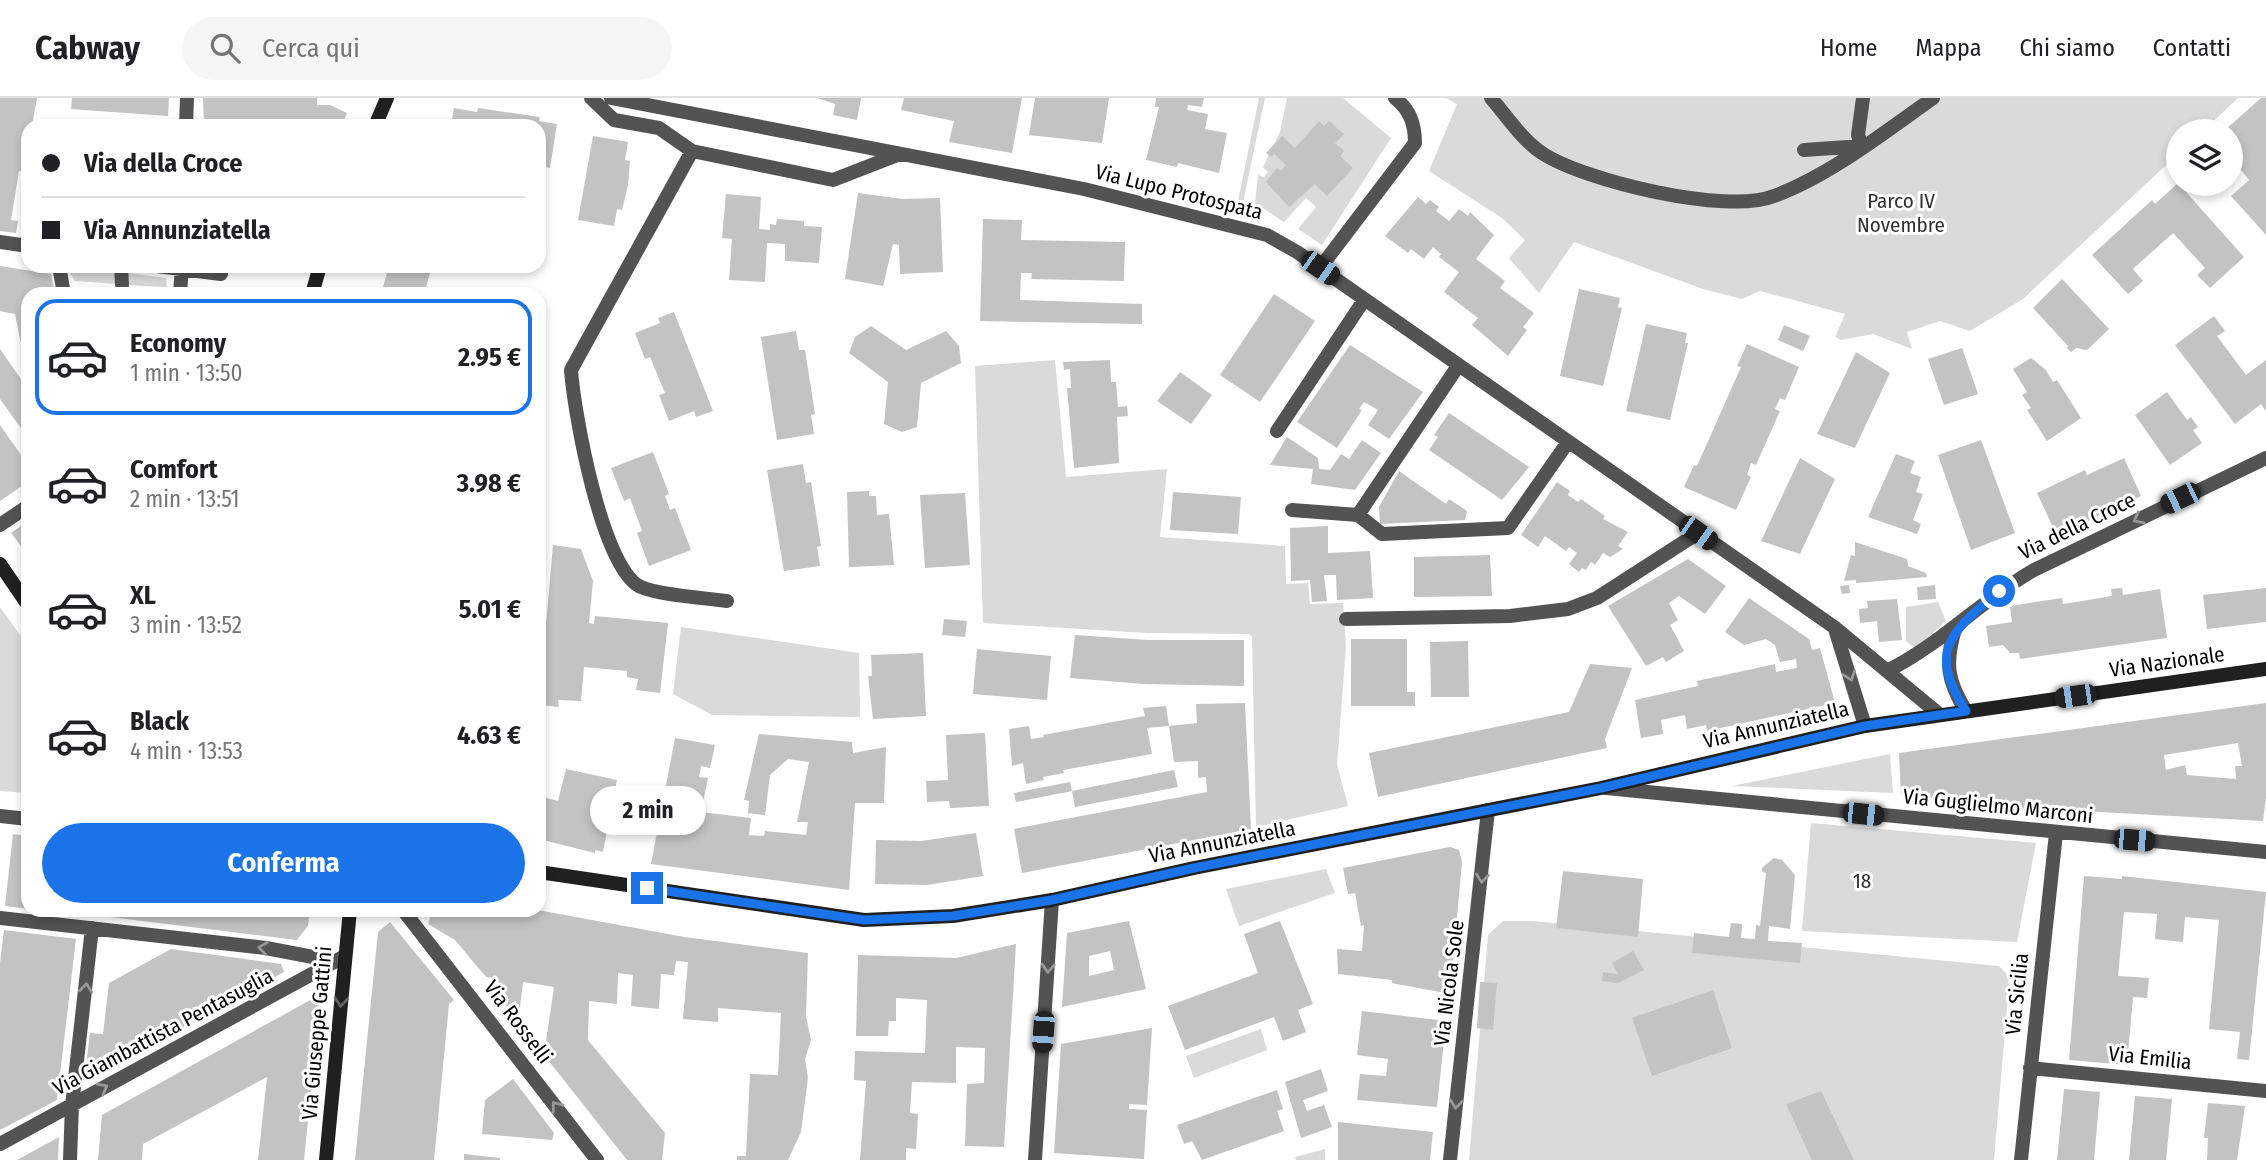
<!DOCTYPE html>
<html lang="it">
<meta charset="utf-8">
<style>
body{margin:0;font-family:"Fira Sans Condensed",sans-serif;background:#f6f6f6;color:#202124;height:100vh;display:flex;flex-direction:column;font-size:26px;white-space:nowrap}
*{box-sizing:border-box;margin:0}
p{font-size:23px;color:#757577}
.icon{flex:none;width:38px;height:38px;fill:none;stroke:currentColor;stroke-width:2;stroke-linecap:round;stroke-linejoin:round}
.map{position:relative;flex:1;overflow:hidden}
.drawer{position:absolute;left:21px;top:189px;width:525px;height:630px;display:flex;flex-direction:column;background:#fff;border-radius:21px;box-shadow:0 4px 10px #0003}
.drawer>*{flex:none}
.guide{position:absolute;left:21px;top:21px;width:525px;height:154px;border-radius:21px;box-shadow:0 4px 10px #0003;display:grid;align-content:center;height:154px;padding:0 21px;background:#fff}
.controls{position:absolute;left:2166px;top:21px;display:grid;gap:14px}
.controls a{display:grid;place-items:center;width:77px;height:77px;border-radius:50%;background:#fff;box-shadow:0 4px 10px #0003;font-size:35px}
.end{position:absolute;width:32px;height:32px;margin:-16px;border:9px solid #1a73e8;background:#fff;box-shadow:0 0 0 4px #fff}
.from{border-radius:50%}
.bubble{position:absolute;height:49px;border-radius:24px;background:#fff;box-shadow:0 4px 10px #0003;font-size:23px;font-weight:700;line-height:49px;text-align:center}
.car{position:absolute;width:21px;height:42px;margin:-21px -10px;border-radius:9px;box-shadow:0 0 5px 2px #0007;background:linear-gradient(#222 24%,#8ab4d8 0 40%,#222 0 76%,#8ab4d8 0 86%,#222 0)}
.guide b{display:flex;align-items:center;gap:24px;height:66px;font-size:26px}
.guide b+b{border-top:2px solid #e0e0e0}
.guide i{width:18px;height:18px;background:#202124}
ul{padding:12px 0 0;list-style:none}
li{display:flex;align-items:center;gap:21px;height:116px;margin:0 14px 10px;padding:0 7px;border:4px solid transparent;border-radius:21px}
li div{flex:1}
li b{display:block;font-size:26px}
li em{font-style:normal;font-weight:700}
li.on{border-color:#1a73e8}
li>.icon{width:63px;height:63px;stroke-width:1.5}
.action{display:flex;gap:14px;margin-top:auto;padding:14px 21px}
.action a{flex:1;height:80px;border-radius:42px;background:#1a73e8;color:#fff;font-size:28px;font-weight:700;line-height:80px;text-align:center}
header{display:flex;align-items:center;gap:42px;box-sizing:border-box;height:98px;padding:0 35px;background:#fff;border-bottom:2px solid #e0e0e0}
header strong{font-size:33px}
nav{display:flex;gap:38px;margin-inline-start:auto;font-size:24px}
.search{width:490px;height:63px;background:#f6f6f6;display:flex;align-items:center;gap:18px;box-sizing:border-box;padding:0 24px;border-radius:38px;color:#757577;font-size:26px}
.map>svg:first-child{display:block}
.green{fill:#dadada}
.building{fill:#c3c3c3;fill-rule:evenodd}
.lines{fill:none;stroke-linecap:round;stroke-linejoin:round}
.street{stroke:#535353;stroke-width:14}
.secondary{stroke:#202020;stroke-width:14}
.oneway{stroke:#989898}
.oneway2{stroke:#636363}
.route{stroke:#1a73e8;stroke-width:9}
.labels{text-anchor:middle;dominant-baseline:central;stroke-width:6;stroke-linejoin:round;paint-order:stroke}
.street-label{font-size:21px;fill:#000;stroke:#fff}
.park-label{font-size:21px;fill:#313131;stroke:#fff}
</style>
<header>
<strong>Cabway</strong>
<div class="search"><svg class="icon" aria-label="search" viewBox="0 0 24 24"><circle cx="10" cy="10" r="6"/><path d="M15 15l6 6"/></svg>Cerca qui</div>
<nav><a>Home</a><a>Mappa</a><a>Chi siamo</a><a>Contatti</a></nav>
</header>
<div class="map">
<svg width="2266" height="1062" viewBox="0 0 2266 1062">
<rect width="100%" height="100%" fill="#fff"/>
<path class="green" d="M1259,0H1265L1243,104L1238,103Z
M1287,0H1343L1391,40L1322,147L1298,131L1316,109L1306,100L1284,124L1255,105L1258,77L1264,79L1268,74L1263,69L1280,34Z
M1446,0H2238L2203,33H2179V55L2023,201L1970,233L1940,223L1907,234L1912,251L1873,236L1841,242L1835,239L1845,216L1760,193L1742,201L1703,191L1574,144L1539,195L1509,160L1525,142L1502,120L1429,73L1457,6Z
M65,168L109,171L116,178L117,186L75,183Z
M129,175L166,180L167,189L125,187V178Z
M1055,262L1066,379L1167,371L1160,439L1285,448L1286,486L1308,485L1310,506L1343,505L1346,548L1337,667L1348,708L1256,729L1252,539L1249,536L1147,535L983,525L975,268Z
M1938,504L1946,523L1915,551L1906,543V509Z
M0,509L28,548V695L0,693Z
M681,529L859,555L860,619L712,617L673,596Z
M1890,656L1893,695L1732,688Z
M1811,725L2036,745L2017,844L1802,833Z
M1326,771L1335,795L1239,828L1226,791Z
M1503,823H1533L1999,868L2006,875L2009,886L1994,1062H1469L1488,837Z
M1261,931L1267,952L1194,980L1186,958Z
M1325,1051V1062H1296L1295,1059Z"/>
<path class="building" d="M0,0H37L32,28H28L26,74L19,73L11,122L18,123L16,135L0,133Z
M72,0H169L168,18L71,11Z
M203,0H317V7H330L347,15L344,22L349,24L347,28H204Z
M817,0H861L857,22L833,17L835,6Z
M904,0H1022L1012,55L949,44L954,23L901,12Z
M1035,0H1109L1102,45L1029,37Z
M1156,0H1204L1202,9L1188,7L1187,12L1208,16L1205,31L1227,35L1219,75L1178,65L1177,69L1146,62L1159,9H1155Z
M2261,0H2266V137L2231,98L2249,82L2241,72L2231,81V33H2224Z
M454,10L477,14L478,10L540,19L539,23L557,26L550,70L539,68V28H451Z
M1319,23L1324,28L1329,23L1344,36L1335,45L1344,53L1340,58L1353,70L1327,98L1315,86L1289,109L1266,84L1277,70L1281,73L1286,67L1274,56L1271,59L1266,55L1282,38L1295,50Z
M593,38L628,44L625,62L630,63L628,87L622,112L617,111L614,128L578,122Z
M2178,85L2244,159L2210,190L2197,177L2205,170L2173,135L2133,171L2143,183L2128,196L2092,157L2152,102L2155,106Z
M858,95L903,101L940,100L943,174L900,176L899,147L893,146L883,188L845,181Z
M726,96L761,99L759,131L770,132V126L776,127L777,121L804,123V128L822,129L819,165L785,163V146L767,145L765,184L729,182L732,141L722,140Z
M1418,99L1426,106L1430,102L1439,109L1436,113L1449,123L1459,111L1468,118L1470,114L1494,137L1476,161L1505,183L1500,190L1534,215L1523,229L1527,232L1508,258L1472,227L1478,220L1444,194L1459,174L1439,159L1441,156L1433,149L1424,161L1411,151L1408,155L1385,138Z
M983,121L1022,122L1021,142L1125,144L1124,183L1031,181L1032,175H1021L1020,202L1142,206V226L980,223Z
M0,168L51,176L55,196H28V265L23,256L15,216L0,213Z
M389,168H432L424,196H381Z
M2062,181L2109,231L2087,252L2076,250L2071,254L2067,250L2068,248L2033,210Z
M1579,191L1620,200L1618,209L1622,210L1603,288L1560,278Z
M1274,196L1315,223L1260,304L1220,277Z
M674,214L713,313L696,319L694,313L669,323L659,297L665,295L650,259L645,261L635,235L660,225L658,220Z
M2214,218L2225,233L2217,238L2246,277L2266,262V313L2261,306L2235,326L2175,247Z
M1646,226L1687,235L1685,245H1688L1670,322L1626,313Z
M1784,227L1810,238L1803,253L1778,242Z
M871,228L906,252L946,233L959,248L961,265L921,285L917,329L902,334L884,326L888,284L849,255L855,239Z
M796,233L799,252H805L815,316L811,317L814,336L777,342L761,239Z
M1747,246L1799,269L1785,302L1780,300L1775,311L1780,313L1756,367L1751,365L1747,377L1751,379L1736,412L1684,389L1694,367L1697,368L1741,269L1737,268Z
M1350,247L1423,294L1389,341L1368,327L1378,312L1364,304L1359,311L1362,312L1337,350L1297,324Z
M1962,250L1978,296L1944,307L1928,261Z
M0,251L28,291V340L0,301Z
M1856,254L1890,275L1855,350L1817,336Z
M2031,260L2046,272L2053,284L2057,282L2081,320L2047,343L2027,312L2031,310L2022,297L2027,294L2013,271Z
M1110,262L1111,284H1116L1118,309L1127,308L1128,318L1117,319L1119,365L1074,370L1067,290H1071L1070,271L1064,272L1063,264Z
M1180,274L1212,297L1191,326L1157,303Z
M2167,294L2187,322L2191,319L2198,329L2193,332L2202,345L2170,367L2135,317Z
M1449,315L1529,369L1502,402L1429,352L1438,339L1434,337Z
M0,327L28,367V384L0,403Z
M1287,339L1318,360L1319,371L1330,372L1341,356L1349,361L1362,342L1381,355L1355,392L1311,386L1313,371L1270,367Z
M1981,342L2015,435L1971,452L1938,357Z
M653,354L669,396L665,398L670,412L675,410L691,452L649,468L637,435L642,433L630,400L624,403L611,370Z
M1896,356L1915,363L1910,375L1921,379L1916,394L1923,396L1913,422L1921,426L1917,436L1868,419Z
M1800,360L1835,381L1800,456L1761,443Z
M2124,360L2141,398L2057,438L2037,395L2085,372L2087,377Z
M803,366L806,385L811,384L821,448L817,449L820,468L784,473L767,372Z
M1399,373L1446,406L1449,401L1467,413L1465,422L1380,426L1379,409Z
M1557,384L1570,393L1568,397L1578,404L1581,401L1605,418L1603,421L1628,434L1618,448L1623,451L1610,459L1603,455L1595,467L1591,464L1586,472L1582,470L1579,474L1569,466L1577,455L1569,449L1566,453L1545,438L1538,449L1521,437Z
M869,393V398H876L877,417L889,416L894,467L849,469L847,394Z
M1173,394L1241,399L1238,436L1170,432Z
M965,395L970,467L925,470L920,397Z
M28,423V457L11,435Z
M1328,428V455L1370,453L1373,500L1337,502L1336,477H1324L1327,503L1312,504L1310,482L1291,483L1290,430Z
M1855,444L1907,461L1908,468L1926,475L1927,479L1856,485V482L1844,483L1851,457L1855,458Z
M553,447L581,451L593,483L589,525L594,526L595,518L668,525L660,595L636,592L638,581L627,579V573L584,569L581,603L558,602L559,609L539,607Z
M1490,457L1492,498L1414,499V459Z
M1688,461L1726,488L1705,516L1679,498L1669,505L1678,522L1670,527L1684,553L1666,564L1663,559L1646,568L1608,508Z
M1849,487L1850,495L1842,496L1840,488Z
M1935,487L1936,501L1918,502L1917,489Z
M2122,490L2123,497L2160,491L2167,540L2020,561L2019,555H2010L2003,547L1989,549L1986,528L2012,524L2010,508L2062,500L2063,506L2076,504L2112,498L2111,491Z
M2266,490V524L2207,531L2203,497Z
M1749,500L1809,541L1812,552L1820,550L1835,605L1707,633L1706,627L1687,631L1685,617L1661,622L1663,636L1641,640L1635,602L1698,588L1697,583L1775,566L1776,574L1797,570L1796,561L1780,564L1775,547L1766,541L1744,547L1725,534Z
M1897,501L1902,542L1879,544L1877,523L1860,525L1859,511L1868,510L1867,503Z
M944,521L967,523L965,539L942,537Z
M1075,537L1148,542H1244V588L1144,586L1070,580Z
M1351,541H1407V594H1415V608H1351Z
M1468,543L1469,599H1431L1430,544Z
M977,551L1051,558L1047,602L973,596Z
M923,555L926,618L873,621L868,578H872L871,557Z
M1590,566L1632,570L1605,641L1607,650L1378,699L1369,655L1569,614Z
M1245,605L1251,731L1022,775L1014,731L1207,694L1206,679L1198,680V663L1174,664L1169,628L1197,625L1196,606Z
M2266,605V700L2263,723L2009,709L1901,696L1899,655ZM2238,645L2242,668H2235L2236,681L2187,677L2185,667L2166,672L2164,657Z
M1166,608L1169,628L1147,630L1152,656L1063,672L1064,675L1043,679L1044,682L1026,686L1023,665L1012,668L1009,631L1029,628L1031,641L1044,639L1043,637L1145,618L1143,610Z
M985,635L989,708L950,710L949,703L927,704L926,683L948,682L946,637Z
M759,636L852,644L853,655L886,649L884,705H855L849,792L651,766L675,640L715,647L710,670L701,668L699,679L708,680L701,714L751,720L749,737L764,738L765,733L806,737L808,724H797L809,664L788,661L770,677L765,717L748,715L749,703L744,702Z
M566,671L617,682L603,754L595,752V755L539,741V698L558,703Z
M1174,672L1178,689L1075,709L1072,693Z
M1070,684L1072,693L1016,704L1014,695Z
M976,735L983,778L927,787L875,786L876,742L921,743Z
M13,736L28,738V811L5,808Z
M1450,749L1459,752L1462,764L1450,896L1392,885V882L1338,876L1337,851L1362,853L1364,827L1361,828L1355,795L1348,796L1343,770Z
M1774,760L1782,762L1795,777L1790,831L1769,828L1768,843L1802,845L1800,865L1692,855L1694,835L1729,839L1731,825L1742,826L1741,840L1755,841L1756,827L1760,828L1766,775L1762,773V770Z
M1563,773L1643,781L1638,839L1556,830Z
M2084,778L2122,781V778L2266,794L2249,962L2237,961L2240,934L2209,931L2219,822L2185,819L2183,844L2155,841L2157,816L2124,814L2118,878L2149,880L2147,900L2133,899L2127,967L2069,962Z
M53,812H310L308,828L297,842Z
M422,812H538L684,839L808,855L806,918L811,942L805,961L808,980L801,1034L788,1062H737V1058H746L750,976L778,977L781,915L718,910V924L683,921L688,864L676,863L674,877L661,876L659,911L631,908L633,877L618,875L617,906L589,903L588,942L665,1035L662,1062H627L544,957L554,889L523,884L519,917L512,914L494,893L496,880L486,879L455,842L428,826L430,819Z
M1129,823L1146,891L1062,909L1067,835ZM1110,853L1114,872L1089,878V858Z
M1280,823L1313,906L1298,912L1306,934L1283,943L1274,919L1185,952L1168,908L1258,875L1244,836Z
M390,824L454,902L449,906L434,1062H355L378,834Z
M4,832L76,841L57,1002L0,1032V865Z
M1016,846L1004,1049L965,1048L967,986L984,985L985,950L956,949V985L912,984L910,1015L918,1016L916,1051L906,1050V1062H860L866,983L854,982L855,953L925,955L927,902L896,900V923H889L888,938H856L858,857L956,860Z
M171,851L281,866L284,874L84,983L90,935L103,936L109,885Z
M1633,853L1644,872L1618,885L1602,883L1603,874L1618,876L1612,865Z
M1480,884L1497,885L1493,932L1477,930Z
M1713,892L1732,950L1652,978L1632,920Z
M314,900L320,905L304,1062H258L267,979L143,1046L142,1062H98L102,1017Z
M1362,913L1446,923L1437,1009L1357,1002L1360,976L1386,978L1388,961L1357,957Z
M1152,930L1147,1007L1129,1006V1011L1147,1012L1144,1061L1054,1055L1061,946Z
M1321,971L1328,993L1303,1002L1307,1013L1324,1007L1332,1029L1301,1040L1285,984Z
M513,981L554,1035L552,1042L482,1036L485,1002Z
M2064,991L2100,994L2094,1062H2057Z
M1277,992L1283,1011L1277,1013L1284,1033L1202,1062L1192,1043L1184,1046L1177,1027Z
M1821,993L1854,1062H1812L1786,1006Z
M2135,998L2172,1001L2166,1062H2129Z
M2208,1005L2245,1008L2237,1062H2207L2208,1040H2204Z
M1338,1024L1433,1034L1430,1062H1338Z
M59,1039L58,1062H17Z
M464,1056L500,1060V1062H464Z"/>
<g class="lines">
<path class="street" d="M591,0L614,22L659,30L692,53L833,82L900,56
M611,0L1084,91L1267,137L1297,154L1834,529L1940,617
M1491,0C1506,17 1523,43 1542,55C1584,83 1727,117 1774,98C1829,78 1885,34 1933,0
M186,28L187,0
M1804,52L1862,48L1858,37L1863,0
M692,53L571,272C574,314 602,472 641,489C658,497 706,500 727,503
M0,144L28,148
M59,168L64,196
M121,168L122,187
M157,168L221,176
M1320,170L1415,45C1415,26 1410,12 1395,0
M180,196L182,168
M1277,333L1364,202
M1292,412L1358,417L1382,436L1508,430L1568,344
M1358,417L1458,268
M0,427L28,408
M1346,521L1510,518L1568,511L1597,500L1698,435
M1835,531L1865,628
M1955,531C1945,565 1947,583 1966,613
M1887,573C1943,545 1981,502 2034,472L2266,360
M1606,690L2266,754
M0,718L28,721
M403,812L597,1062
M0,820L266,850L313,859L327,869
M2030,970L2266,993
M0,1046L345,858
M70,1062L72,1007L92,830
M1035,1062L1052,802
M1450,1062L1488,712
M2021,1062L2056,735"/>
<path class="secondary" d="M375,28L387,0
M312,196L320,168
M0,466L28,507
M539,774L864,822L953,818L1052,802L1194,770L1601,690L1865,628L2266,571
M326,1062L350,812"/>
</g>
<defs><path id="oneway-chevron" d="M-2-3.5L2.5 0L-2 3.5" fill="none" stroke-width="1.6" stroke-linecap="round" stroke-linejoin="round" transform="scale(1.75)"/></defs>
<g class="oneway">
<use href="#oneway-chevron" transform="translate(2138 421) rotate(153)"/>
<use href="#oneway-chevron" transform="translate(1850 578) rotate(72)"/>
<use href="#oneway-chevron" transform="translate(1482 780) rotate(96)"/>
<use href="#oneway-chevron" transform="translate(263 850) rotate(-172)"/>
<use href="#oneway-chevron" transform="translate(1048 870) rotate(94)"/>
<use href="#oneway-chevron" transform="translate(86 890) rotate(-84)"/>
<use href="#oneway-chevron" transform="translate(103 990) rotate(-28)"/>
<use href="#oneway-chevron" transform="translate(1456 1006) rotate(97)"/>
<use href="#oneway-chevron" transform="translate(556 1008) rotate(-127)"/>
</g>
<use class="oneway2" href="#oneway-chevron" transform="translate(341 904) rotate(95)"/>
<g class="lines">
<path class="route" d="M647,790L864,822L953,818L1052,802L1194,770L1601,690L1865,628L1966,613C1926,551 1952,534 1999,493"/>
</g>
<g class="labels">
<g class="street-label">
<text transform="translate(1179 94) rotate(14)">Via Lupo Protospata</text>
<text transform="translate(2077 428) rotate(-26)">Via della Croce</text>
<text transform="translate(2167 564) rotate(-8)">Via Nazionale</text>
<text transform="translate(1776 627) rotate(-13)">Via Annunziatella</text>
<text transform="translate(1998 708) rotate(6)">Via Guglielmo Marconi</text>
<text transform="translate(1222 744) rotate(-11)">Via Annunziatella</text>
<text transform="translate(1449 885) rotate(-83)">Via Nicola Sole</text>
<text transform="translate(2017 896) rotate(-84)">Via Sicilia</text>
<text transform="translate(518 924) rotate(53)">Via Rosselli</text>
<text transform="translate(163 934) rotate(-28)">Via Giambattista Pentasuglia</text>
<text transform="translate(317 935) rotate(-85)">Via Giuseppe Gattini</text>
<text transform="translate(2150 960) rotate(6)">Via Emilia</text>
</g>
<g class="park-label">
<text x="1901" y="103">Parco IV<tspan x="1901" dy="24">Novembre</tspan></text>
<text x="1862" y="783">18</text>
</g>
</g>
</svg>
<div class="controls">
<a><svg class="icon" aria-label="layers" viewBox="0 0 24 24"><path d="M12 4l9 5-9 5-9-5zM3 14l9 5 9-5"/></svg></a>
</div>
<i class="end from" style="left:1999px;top:493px"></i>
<i class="end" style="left:647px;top:790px"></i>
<div class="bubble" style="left:590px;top:688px;width:116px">2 min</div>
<i class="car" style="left:1320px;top:170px;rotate:125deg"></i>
<i class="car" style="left:2180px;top:400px;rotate:244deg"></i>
<i class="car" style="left:1698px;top:435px;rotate:125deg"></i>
<i class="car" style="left:2075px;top:598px;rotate:262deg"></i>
<i class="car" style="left:1863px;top:716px;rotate:96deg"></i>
<i class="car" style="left:2134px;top:742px;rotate:95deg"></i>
<i class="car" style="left:1043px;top:934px;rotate:184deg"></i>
<div class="guide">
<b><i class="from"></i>Via della Croce</b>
<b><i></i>Via Annunziatella</b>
</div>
<section class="drawer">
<ul>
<li class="on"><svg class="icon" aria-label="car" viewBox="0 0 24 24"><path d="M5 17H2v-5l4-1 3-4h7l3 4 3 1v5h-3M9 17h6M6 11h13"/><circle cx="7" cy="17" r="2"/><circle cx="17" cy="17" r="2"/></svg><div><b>Economy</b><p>1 min · 13:50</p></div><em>2.95 €</em></li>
<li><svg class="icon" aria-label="car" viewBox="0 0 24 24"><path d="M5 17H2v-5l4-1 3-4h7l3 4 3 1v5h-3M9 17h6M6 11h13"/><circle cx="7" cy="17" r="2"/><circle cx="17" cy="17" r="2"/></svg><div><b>Comfort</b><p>2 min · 13:51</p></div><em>3.98 €</em></li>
<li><svg class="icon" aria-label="car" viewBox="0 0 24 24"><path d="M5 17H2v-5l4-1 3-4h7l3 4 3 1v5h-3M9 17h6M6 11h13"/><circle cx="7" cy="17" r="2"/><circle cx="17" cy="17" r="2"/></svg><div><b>XL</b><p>3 min · 13:52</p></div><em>5.01 €</em></li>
<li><svg class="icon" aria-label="car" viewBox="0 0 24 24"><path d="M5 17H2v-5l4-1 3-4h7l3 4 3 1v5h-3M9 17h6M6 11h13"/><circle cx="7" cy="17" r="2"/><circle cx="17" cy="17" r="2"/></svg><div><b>Black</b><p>4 min · 13:53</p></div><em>4.63 €</em></li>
</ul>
<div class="action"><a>Conferma</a></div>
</section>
</div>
